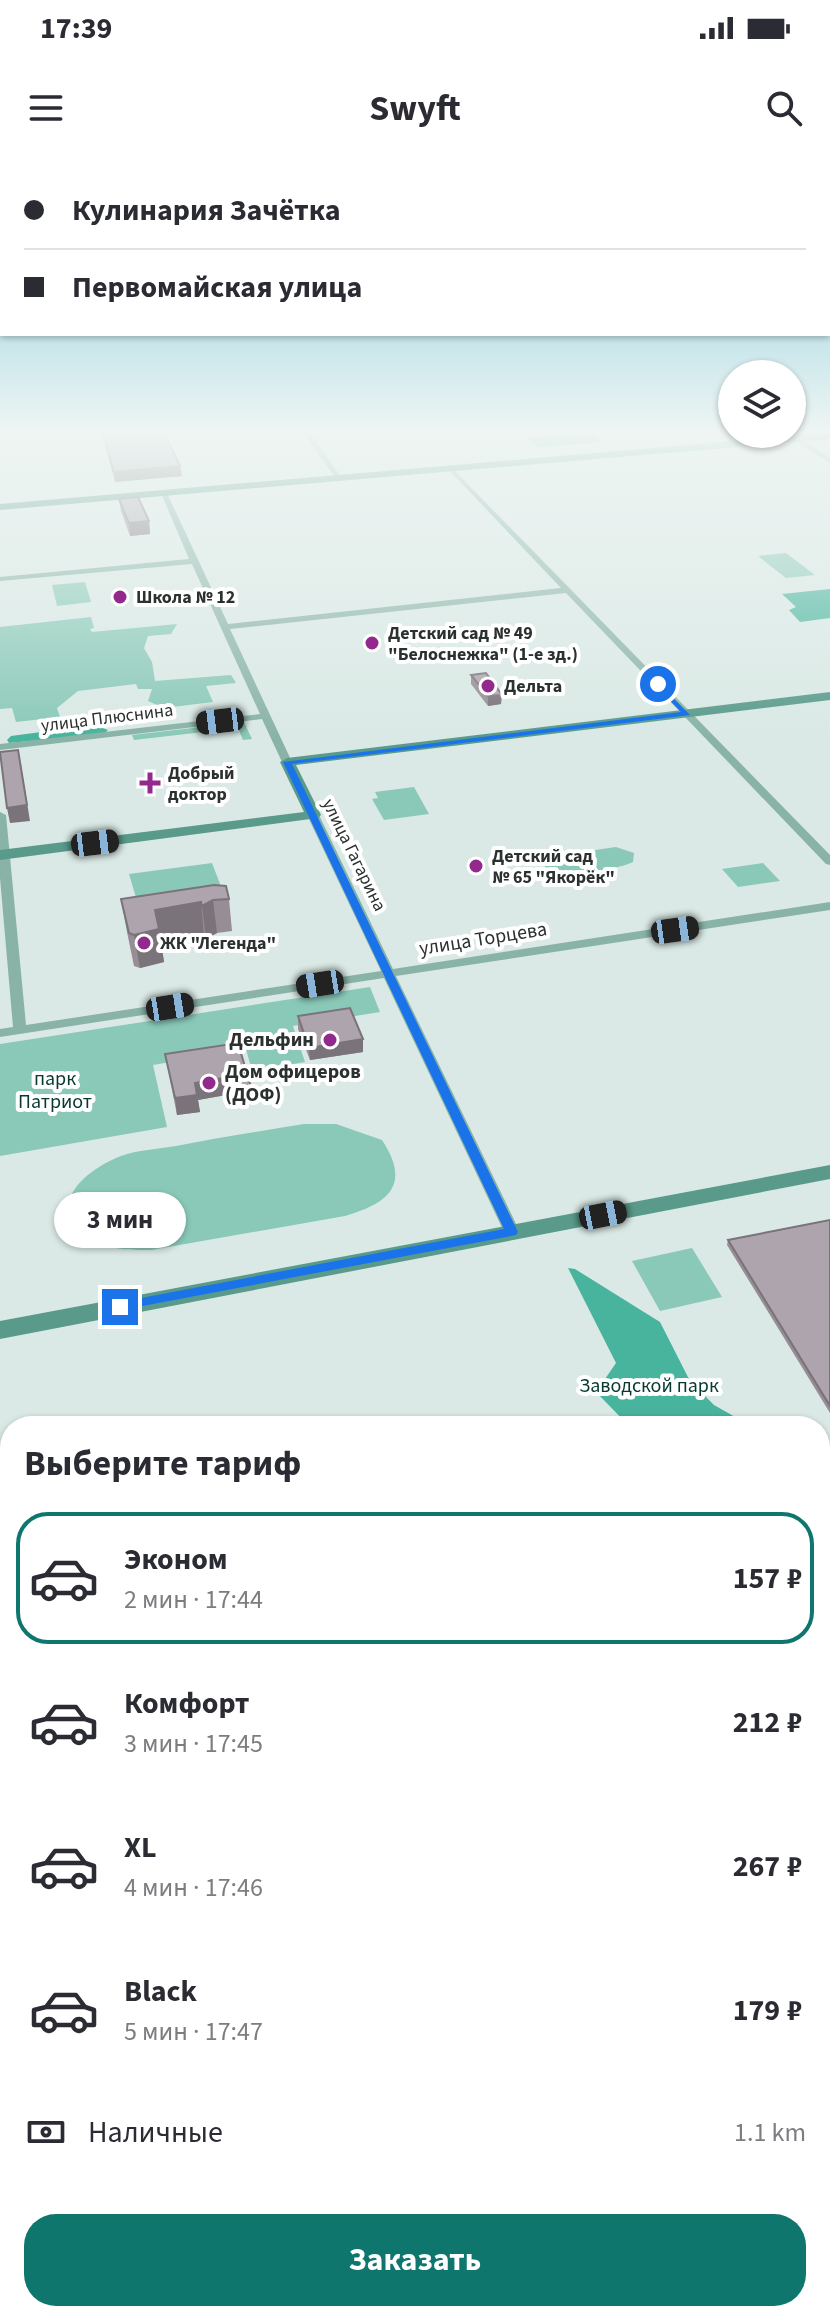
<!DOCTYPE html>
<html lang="ru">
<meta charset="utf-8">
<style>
body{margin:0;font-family:"Source Sans 3",sans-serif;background:#f7f7f7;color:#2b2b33;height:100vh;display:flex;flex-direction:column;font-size:30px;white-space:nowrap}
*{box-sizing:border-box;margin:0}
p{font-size:26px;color:#7c7c81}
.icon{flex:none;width:44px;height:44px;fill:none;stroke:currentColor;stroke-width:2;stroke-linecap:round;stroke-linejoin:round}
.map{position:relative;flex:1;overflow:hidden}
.details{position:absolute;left:0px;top:1256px;width:830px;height:906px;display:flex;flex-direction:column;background:#fff;border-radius:32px 32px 0 0;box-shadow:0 2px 6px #0004}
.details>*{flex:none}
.guide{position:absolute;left:0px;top:0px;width:830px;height:176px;box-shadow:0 2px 6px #0004;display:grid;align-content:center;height:176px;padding:0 24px;background:#fff}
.controls{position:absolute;left:718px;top:200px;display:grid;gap:16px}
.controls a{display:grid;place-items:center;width:88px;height:88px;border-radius:50%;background:#fff;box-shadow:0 2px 6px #0004;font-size:40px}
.end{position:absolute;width:36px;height:36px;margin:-18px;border:10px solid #1a73e8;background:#fff;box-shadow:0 0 0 4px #fff}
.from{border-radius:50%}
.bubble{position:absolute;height:56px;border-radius:28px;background:#fff;box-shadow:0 2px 6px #0004;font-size:26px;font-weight:700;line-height:56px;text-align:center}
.car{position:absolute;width:24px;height:48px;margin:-24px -12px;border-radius:10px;box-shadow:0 0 6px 2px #0007;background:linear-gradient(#222 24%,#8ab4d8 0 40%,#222 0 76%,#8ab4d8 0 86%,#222 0)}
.guide b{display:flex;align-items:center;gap:28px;height:76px;font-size:30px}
.guide b+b{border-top:2px solid #e1e1e2}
.guide i{width:20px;height:20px;background:#2b2b33}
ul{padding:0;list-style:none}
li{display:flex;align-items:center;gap:24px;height:132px;margin:0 16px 12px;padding:0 8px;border:4px solid transparent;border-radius:32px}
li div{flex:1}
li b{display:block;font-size:30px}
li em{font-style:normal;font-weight:700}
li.active{border-color:#0f766e}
li>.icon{width:72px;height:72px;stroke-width:1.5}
h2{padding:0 24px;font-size:36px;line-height:96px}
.pay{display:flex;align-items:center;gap:20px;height:88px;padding:0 24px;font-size:30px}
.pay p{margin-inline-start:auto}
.action{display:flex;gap:16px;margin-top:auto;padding:16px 24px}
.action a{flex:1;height:92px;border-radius:32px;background:#0f766e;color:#fff;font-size:32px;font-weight:700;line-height:92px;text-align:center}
.status{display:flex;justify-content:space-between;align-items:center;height:56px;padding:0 40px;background:#fff;direction:ltr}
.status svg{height:22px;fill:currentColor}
header{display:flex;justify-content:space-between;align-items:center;height:104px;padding:0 24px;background:#fff;font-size:36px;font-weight:700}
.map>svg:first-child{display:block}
.green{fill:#8ac9b8}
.forest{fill:#48b49d}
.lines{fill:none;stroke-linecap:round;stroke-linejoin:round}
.street{fill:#8ab3a8;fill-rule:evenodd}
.secondary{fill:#599a8a;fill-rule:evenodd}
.wall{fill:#968d95}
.shaded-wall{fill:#7a7379}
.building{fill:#aea4ad;stroke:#7a7379;stroke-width:2}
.route{fill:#1a73e8}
.poi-dot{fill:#93298c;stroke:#fff;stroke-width:3}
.labels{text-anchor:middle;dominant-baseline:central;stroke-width:8;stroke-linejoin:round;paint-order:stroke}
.far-poi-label{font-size:18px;font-weight:bold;fill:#2b312f;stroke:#fff;text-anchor:start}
.far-street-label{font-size:18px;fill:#2b312f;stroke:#fff}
.street-label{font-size:20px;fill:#2b312f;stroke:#fff}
.poi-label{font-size:20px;font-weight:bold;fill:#2b312f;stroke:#fff;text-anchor:end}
.park-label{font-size:20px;fill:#06392f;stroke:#fff}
</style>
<div class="status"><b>17:39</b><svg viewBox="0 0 49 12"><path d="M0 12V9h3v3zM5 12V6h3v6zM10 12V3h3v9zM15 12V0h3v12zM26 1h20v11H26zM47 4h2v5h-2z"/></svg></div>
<header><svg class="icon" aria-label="menu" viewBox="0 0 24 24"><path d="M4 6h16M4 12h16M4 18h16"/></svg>Swyft<svg class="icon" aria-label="search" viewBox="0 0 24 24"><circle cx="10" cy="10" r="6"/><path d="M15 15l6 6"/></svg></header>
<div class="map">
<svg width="830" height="2161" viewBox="0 0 830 2161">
<rect width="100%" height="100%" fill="#dae9e5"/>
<path class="green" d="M786,393L815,415L786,418L758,396Z
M85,422L91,442L57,446L52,425Z
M91,457L94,468L90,469L92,472L177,464L171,474L148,476L144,488L152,502L155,521L231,515L236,523L206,526L213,542L156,549L157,545L148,541L152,529H138L136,524L78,531L57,548L60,557L16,562L12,548L0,549V467Z
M244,562L252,579L243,580L238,568L134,580L132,575Z
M414,627L429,654L384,660L372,639L378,638L375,632Z
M616,687L634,693L633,702C616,710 561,719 545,707L546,700L554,696Z
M212,703L222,729L137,741L129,714Z
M763,703L780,721L738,727L722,709Z
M370,827L380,852L293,866L305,902L252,911L246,889L153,905L167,967L0,996V884Z
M304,964H336L382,980C411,1024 390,1043 345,1056L151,1090C122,1090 98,1090 78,1067C50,1035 95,1006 121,996C137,990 158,989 176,986C218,978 261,971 304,964Z
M692,1088L722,1137L660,1151L632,1101Z"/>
<path class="forest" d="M594,274L603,282L538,287L526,278Z
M830,429V458L800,462L789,450L796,447L782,434Z
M94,565L108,570L104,574L9,583L7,580L11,576Z
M568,1108L575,1109L660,1162L690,1221L714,1245L751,1266H629L596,1232L616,1203Z
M820,1290L830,1291V2161H0V1393L10,1415V2152H820Z"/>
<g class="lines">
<path class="street" d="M0,274H12L0,277Z
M304,274H311L343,320H337Z
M784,274H792L830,298V303Z
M451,307L830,695V705L826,704L566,433L230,469L292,602L291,604L282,602L262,559L0,590V584L260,554L192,404L0,421V417L189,399L160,331L167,333L228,464L561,428L449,310Z
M0,652L6,655L26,865L381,811L307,655L313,652L319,655L393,809L830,742V750L396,816L520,1072L512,1077L504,1072L384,818L0,877V869L13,867L0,718Z"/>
<path class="secondary" d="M816,274H830V279L0,350V344Z
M830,532V540L296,605L321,655L318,658L0,700V690L304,652L280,602L287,598Z
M830,1005V1019L0,1179V1161Z"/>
</g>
<path class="wall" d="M102,274H103L182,316L115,322Z
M119,339L149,361L150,374L130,376L121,351Z
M471,515L501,544L488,546L471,524Z
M121,739H229L232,771L217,773L206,779L204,775L161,782L164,802L140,808L134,806L127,772Z
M298,856L363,879V892L310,900L298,869Z
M165,894L251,927L253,944L230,948L226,935L198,940L200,952L177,955Z
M830,1060V1253L727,1085L728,1080Z"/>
<path class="shaded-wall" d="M180,306L182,316L115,322L114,312Z
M149,361L150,374L130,376L129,363Z
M502,535L501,544L488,546V536Z
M21,605L30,661L10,663L7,648Z
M213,740L217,773L206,779L202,746Z
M201,742L204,775L161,782L164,802L140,808L134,775L155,750Z
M363,879V892L310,900L309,888Z
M224,918L226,935L198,940L200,952L177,955L175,938L195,923Z
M251,927L253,944L230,948L228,931Z"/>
<path class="building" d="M103,274H165L180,306L114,312Z
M138,337L149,361L129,363L119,339Z
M486,513L502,535L488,536L471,515Z
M18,590L27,645L7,648L0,592Z
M214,725L226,726L229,739L213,740L202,746L201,742L155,750L159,769L134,775L129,773L121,739Z
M350,848L363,879L309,888L298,856Z
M238,883L251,927L228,931L224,918L195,923L197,935L175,938L165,894Z
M830,1060V1246L728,1080Z"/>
<linearGradient id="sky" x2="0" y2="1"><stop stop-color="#7cc7dc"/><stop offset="0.47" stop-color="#eef5f3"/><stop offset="1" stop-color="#eef5f3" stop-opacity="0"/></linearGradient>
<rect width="830" height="577" fill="url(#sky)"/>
<path class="route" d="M658,522L690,555L292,604L518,1072L516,1075L116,1151V1143L120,1142L504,1069L283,602L681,552L656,526Z"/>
<g class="poi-dot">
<circle cx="120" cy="437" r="8"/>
<circle cx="372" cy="483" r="8"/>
<circle cx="488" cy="526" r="8"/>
<path d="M146 611h8v8h8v8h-8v8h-8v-8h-8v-8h8z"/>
<circle cx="476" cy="706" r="8"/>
<circle cx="144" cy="783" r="8"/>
<circle cx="330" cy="880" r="8"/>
<circle cx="209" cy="923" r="8"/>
</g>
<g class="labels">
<g class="far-poi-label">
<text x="136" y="437">Школа № 12</text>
<text x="388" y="473">Детский сад № 49<tspan x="388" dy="21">"Белоснежка" (1-е зд.)</tspan></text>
<text x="504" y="526">Дельта</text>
<text x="168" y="613">Добрый<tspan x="168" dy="21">доктор</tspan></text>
<text x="492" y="696">Детский сад<tspan x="492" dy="21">№ 65 "Якорёк"</tspan></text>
<text x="160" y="783">ЖК "Легенда"</text>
</g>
<g class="far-street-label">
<text transform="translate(107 558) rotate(-7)">улица Плюснина</text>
<text transform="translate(354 695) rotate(64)">улица Гагарина</text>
</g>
<g class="street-label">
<text transform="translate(483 779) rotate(-9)">улица Торцева</text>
</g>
<g class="poi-label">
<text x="314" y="880">Дельфин</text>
<text x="225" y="912" text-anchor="start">Дом офицеров<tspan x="225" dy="23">(ДОФ)</tspan></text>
</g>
<g class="park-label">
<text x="55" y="919">парк<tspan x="55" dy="23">Патриот</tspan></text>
<text x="649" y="1226">Заводской парк</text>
</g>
</g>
</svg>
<div class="controls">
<a><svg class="icon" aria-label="layers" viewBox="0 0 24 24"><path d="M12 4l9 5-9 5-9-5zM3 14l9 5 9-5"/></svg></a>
</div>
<i class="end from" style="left:658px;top:524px"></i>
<i class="end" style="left:120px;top:1147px"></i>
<div class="bubble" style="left:54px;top:1032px;width:132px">3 мин</div>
<i class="car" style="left:220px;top:561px;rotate:263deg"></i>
<i class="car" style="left:95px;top:683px;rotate:83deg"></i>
<i class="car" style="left:675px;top:770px;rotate:82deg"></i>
<i class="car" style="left:320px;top:824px;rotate:261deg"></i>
<i class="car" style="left:170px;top:847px;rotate:81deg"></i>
<i class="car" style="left:603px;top:1055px;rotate:79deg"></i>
<div class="guide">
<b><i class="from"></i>Кулинария Зачётка</b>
<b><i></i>Первомайская улица</b>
</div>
<section class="details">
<h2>Выберите тариф</h2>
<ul>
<li class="active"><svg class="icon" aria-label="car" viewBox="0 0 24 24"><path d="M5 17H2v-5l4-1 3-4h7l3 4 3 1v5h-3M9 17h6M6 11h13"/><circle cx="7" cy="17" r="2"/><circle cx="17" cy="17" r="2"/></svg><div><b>Эконом</b><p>2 мин · 17:44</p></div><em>157 ₽</em></li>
<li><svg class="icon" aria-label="car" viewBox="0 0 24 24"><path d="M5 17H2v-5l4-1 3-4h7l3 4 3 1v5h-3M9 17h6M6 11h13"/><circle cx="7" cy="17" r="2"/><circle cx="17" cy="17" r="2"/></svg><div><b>Комфорт</b><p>3 мин · 17:45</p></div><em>212 ₽</em></li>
<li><svg class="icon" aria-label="car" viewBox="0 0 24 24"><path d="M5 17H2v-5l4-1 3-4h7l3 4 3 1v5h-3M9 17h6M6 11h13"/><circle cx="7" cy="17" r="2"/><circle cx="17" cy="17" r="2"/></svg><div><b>XL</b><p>4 мин · 17:46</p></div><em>267 ₽</em></li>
<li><svg class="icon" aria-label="car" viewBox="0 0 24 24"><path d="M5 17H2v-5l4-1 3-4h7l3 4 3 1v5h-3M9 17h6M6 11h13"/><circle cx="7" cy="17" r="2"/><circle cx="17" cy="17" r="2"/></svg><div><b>Black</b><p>5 мин · 17:47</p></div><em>179 ₽</em></li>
</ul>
<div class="pay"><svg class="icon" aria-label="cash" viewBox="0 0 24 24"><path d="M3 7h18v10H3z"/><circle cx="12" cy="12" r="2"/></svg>Наличные<p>1.1 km</p></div>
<div class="action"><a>Заказать</a></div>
</section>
</div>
